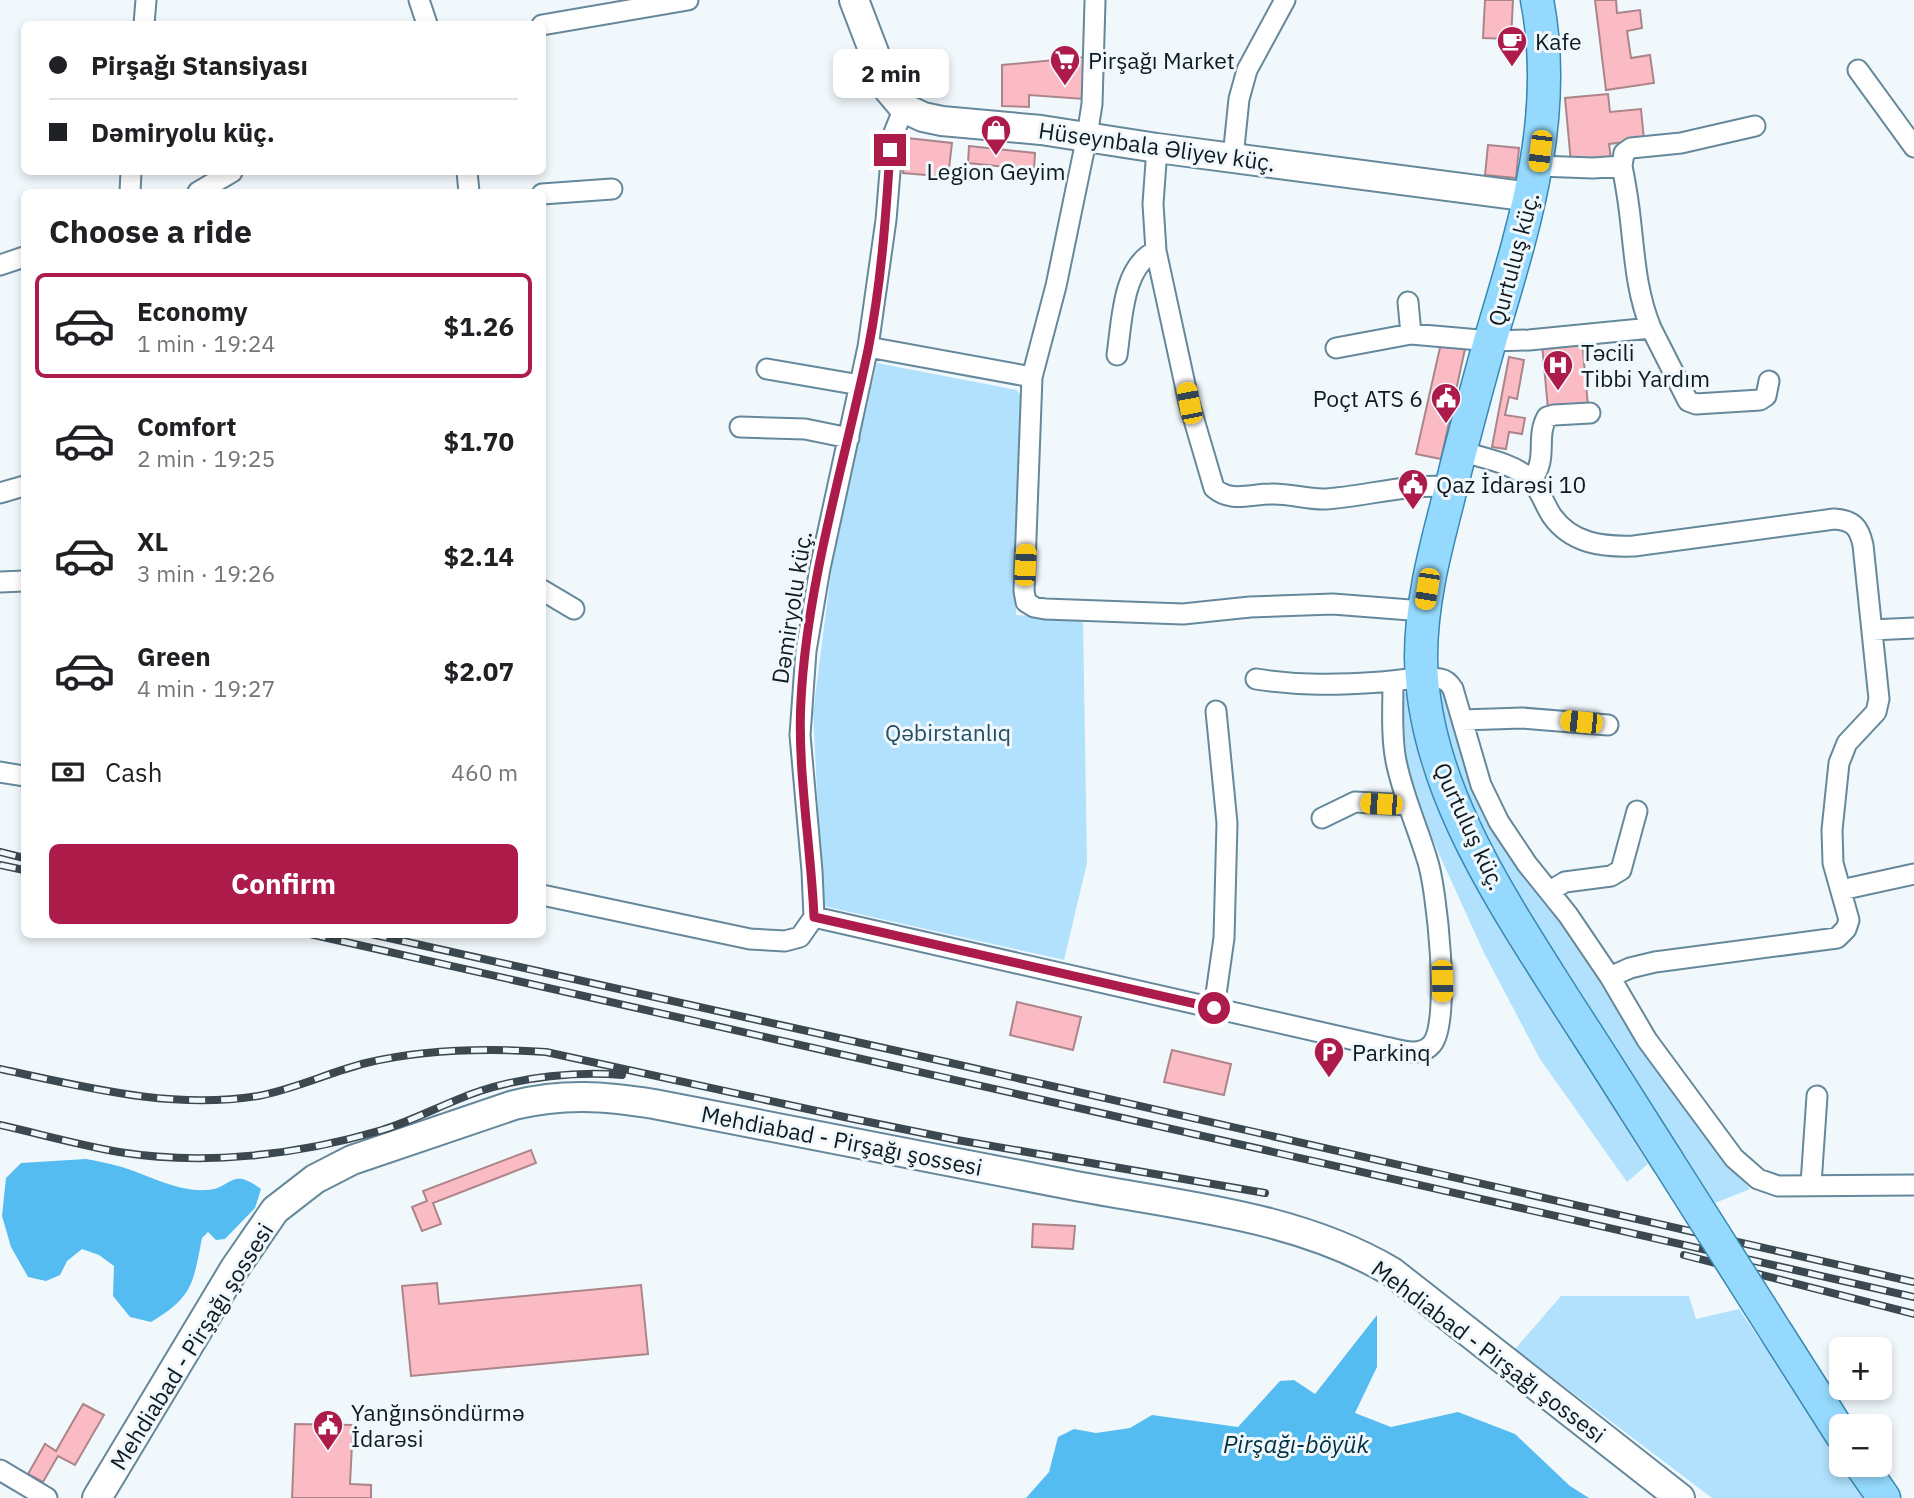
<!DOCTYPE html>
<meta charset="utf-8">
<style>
body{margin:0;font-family:"IBM Plex Sans",sans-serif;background:#f6f6f6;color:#202124;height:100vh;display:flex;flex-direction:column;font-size:26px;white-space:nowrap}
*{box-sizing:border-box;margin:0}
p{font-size:23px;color:#757577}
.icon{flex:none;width:38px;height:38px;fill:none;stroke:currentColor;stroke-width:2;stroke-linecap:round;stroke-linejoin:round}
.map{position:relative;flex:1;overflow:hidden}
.details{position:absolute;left:21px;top:189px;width:525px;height:749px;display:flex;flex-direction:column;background:#fff;border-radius:10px;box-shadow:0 4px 10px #0003}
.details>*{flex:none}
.hud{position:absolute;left:21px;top:21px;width:525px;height:154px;border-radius:10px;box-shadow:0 4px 10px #0003;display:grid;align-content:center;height:154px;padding:0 28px;background:#fff}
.buttons{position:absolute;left:1829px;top:1337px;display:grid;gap:14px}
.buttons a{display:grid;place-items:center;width:63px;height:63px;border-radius:10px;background:#fff;box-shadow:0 4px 10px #0003;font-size:35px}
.end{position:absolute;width:32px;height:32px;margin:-16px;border:9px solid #ad1b4a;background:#fff;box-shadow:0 0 0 4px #fff}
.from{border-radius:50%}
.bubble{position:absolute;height:49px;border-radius:10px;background:#fff;box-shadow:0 4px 10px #0003;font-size:23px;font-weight:700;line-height:49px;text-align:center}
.car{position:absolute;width:21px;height:42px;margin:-21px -10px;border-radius:9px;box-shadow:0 0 5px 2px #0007;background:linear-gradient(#f5c518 24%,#345 0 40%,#f5c518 0 76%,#345 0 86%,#f5c518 0)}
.hud b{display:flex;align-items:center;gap:24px;height:66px;font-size:26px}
.hud b+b{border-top:2px solid #e0e0e0}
.hud i{width:18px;height:18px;background:#202124}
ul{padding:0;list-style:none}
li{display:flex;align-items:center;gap:21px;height:105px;margin:0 14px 10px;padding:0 14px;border:4px solid transparent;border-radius:10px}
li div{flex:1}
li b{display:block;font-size:26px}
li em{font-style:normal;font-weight:700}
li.active{border-color:#ad1b4a}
li>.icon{width:63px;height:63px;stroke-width:1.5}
h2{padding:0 28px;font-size:32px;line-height:84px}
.pay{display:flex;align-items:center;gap:18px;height:77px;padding:0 28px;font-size:26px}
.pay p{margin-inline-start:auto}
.action{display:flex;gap:14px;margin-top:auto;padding:14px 28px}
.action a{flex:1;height:80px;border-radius:10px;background:#ad1b4a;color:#fff;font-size:28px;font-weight:700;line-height:80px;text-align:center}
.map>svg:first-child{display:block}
.green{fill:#b1e1fd}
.water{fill:#55bcf2}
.building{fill:#fabbc4;stroke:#ab858a;stroke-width:2}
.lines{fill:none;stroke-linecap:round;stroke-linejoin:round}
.street-casing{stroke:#66889b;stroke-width:23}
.secondary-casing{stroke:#66889b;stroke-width:32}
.primary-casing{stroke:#3888b1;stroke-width:35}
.street{stroke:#fff;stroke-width:19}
.secondary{stroke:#fff;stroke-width:28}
.primary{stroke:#95dafe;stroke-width:32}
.rail-casing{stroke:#3c484f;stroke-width:8}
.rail{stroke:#f1f8fc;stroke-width:5;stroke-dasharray:16;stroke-linecap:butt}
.primary-bridge-casing{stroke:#3888b1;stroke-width:35;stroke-linecap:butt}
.primary-bridge{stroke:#95dafe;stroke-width:32}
.route{stroke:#ad1b4a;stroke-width:9}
.labels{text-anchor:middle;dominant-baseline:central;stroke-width:6;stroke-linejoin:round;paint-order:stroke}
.poi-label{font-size:23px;fill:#0e1b23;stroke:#f1f8fc;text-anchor:start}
.street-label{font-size:23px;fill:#0e1b23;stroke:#f1f8fc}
.park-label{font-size:23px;fill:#244e65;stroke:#f1f8fc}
.water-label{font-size:24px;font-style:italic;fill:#013045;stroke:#f1f8fc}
</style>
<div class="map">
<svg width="1914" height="1498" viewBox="0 0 1914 1498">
<rect width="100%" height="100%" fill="#f1f8fc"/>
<path class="green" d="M877,363L1017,390L1025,402L1016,615L1083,619L1087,863L1064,960L823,906L813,713L835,541Z
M1446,689L1540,894L1652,1060L1750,1189L1715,1203L1502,869L1470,803L1454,759L1437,690Z
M1409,692L1421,766L1451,835L1474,882L1648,1164L1627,1182L1540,1059L1484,953L1416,803L1407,764L1402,694Z
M1561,1296H1689L1696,1319L1739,1309L1841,1460V1465H1844L1867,1498H1712L1515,1349Z"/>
<path class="water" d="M86,1159C97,1161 108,1163 118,1166C148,1174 175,1192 207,1190C232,1189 230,1166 261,1189L255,1208L225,1239L216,1240L208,1232L202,1238C193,1284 193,1297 151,1322L130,1317L113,1296L114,1266L99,1255L82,1249L67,1261L60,1275L46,1281L28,1277L11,1247L2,1216L6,1178L21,1163Z
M1377,1315V1367L1355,1413L1391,1427L1458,1412L1515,1434L1570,1486L1589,1498H1026L1049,1472L1058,1437L1074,1429L1096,1433L1130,1428L1152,1415L1238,1427L1280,1381L1294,1380L1315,1394Z"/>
<path class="building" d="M1485,0H1513L1511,39L1483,38Z
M1595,0H1616L1617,13L1640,10L1642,28L1627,31L1631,58L1650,55L1654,83L1606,90Z
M1085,57L1084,99L1029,95V107L1002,106V65Z
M1608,94L1610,112L1641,109L1644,140L1609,144L1611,159L1571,163L1565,98Z
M907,138L952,143L948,177L903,173Z
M1488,145L1519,148L1516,178L1485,175Z
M969,146L1035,153L1034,170L968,163Z
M1582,341L1588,406L1548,409L1542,344Z
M1441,343L1465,349L1441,459L1416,454Z
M1509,357L1524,360L1517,399L1509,397L1505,415L1525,418L1522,434L1509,432L1506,449L1492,447Z
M1017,1002L1081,1017L1073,1050L1010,1035Z
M1172,1050L1231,1064L1224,1095L1164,1082Z
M531,1150L536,1163L433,1203L441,1224L422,1231L412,1207L427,1201L423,1191Z
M1033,1224L1075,1226L1073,1249L1032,1247Z
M437,1283L439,1304L641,1285L648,1354L411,1376L402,1286Z
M83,1404L104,1415L75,1465L58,1456L43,1482L28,1474L45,1444L56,1451Z
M295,1424L353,1425L350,1484L371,1485V1498H292Z"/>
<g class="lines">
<g class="street-casing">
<path id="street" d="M419,0L427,24
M1095,2L1092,104L1087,136L1056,286L1032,377L1024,591L1026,602L1034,607L1045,609L1183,614L1250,607L1333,604L1423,611
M144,24L146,0
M542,25L688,0
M1858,70L1914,147
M1157,148L1153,204L1156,251L1189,403L1214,488C1231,503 1250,494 1271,494C1289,493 1307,500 1326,499C1367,496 1409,483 1451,487
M1233,157L1239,99L1247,70L1285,0
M1538,166L1593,168L1622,166L1624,153L1631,148L1681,143L1755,126
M467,172L469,192
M130,192L131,172
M198,192L232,172
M542,194L612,189
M0,265L24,257
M1408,302L1411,334
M1651,328L1688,401L1696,404L1760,400L1766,396L1769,381
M868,347L1032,377
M1336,348L1411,334L1491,341L1529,340L1651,328C1637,294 1635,261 1631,225C1629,205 1626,186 1622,166
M1117,355C1122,322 1122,266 1156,251
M767,369L860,385
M740,427L805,429L849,438
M1460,451C1482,458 1513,463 1530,479C1540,489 1544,504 1552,516C1572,544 1603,547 1634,546L1834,519C1853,520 1859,527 1863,545L1879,699L1876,712L1847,743L1839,763L1832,830L1833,863L1849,920L1846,929L1837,938L1655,962L1630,968L1610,977
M1531,480C1549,459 1535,438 1547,417L1554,415L1590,413
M0,493L24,486
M0,582L24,581
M542,590L574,609
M1872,630L1914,628
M1256,679C1299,686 1338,685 1381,682C1400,681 1422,675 1441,679C1447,680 1450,684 1453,689L1481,785L1499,822L1527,864L1568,915L1610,977L1647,1040L1734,1158L1758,1179L1778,1186L1914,1185
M1462,720L1522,718L1608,725
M0,772L24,776
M1322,818L1355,802L1407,805
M1841,890L1914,874
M1550,891L1565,882L1611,876L1621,870L1637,811
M542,895L750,939L785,941L800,937L814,917L812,871L800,735L806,651L820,568L868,347L886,220L893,135L904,108
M814,917L1381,1046C1397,1049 1420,1059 1432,1044C1451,1022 1437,888 1427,859C1417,826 1403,796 1396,761C1391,735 1393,708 1393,681
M1214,1008L1224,938L1227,823L1216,711
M1811,1184L1817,1096
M0,1470L47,1498"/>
</g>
<g class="secondary-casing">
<path id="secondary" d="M854,0L888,89L904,108L923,117L942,121L1041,130L1157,148L1531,197
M97,1498L235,1268L275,1210L315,1179L352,1160L514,1105C564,1093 604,1096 654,1104C795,1131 936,1158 1076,1186C1182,1206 1298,1216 1392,1272L1680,1498"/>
</g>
<g class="primary-casing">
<path id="primary" d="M1537,0C1560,118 1523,230 1490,341C1475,395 1460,450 1447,504C1434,554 1421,604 1421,657C1422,782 1499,896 1563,997C1598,1051 1633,1106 1667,1160
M1778,1335L1841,1434
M1861,1465L1884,1498"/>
</g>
<use href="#street" class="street"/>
<use href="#secondary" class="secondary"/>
<use href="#primary" class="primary"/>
<g class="rail-casing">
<path id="rail" d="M0,852L24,858
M0,865L24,870
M310,934L1914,1297
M371,934L951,1063L1914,1282
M0,1069C85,1087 171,1110 258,1096C295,1089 330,1072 366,1063C425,1049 485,1048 546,1052L849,1118L957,1140L1265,1193
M0,1125C40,1134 79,1145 119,1152C205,1166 298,1155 382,1130C415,1120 447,1102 480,1091C522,1077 578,1071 622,1075
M1684,1255L1914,1314"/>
</g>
<use href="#rail" class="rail"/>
<g class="primary-bridge-casing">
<path id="primary-bridge" d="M1667,1160L1778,1335"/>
</g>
<use href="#primary-bridge" class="primary-bridge"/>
</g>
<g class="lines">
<path class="route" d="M890,150C886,217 881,285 868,350C844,465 807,583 801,700C797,769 811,846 814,917L1214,1008"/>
</g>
<defs>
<g id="cafe-pin" transform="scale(1.575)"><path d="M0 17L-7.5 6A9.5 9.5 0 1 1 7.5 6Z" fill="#ad1b4a" stroke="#f1f8fc"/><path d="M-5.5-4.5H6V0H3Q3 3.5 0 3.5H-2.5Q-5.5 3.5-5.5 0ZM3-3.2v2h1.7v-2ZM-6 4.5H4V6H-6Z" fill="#fff"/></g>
<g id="supermarket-pin" transform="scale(1.575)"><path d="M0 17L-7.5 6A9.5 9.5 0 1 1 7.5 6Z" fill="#ad1b4a" stroke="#f1f8fc"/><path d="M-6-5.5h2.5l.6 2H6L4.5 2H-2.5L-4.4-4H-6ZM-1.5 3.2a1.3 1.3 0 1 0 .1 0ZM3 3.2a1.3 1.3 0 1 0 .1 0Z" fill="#fff"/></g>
<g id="shop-pin" transform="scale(1.575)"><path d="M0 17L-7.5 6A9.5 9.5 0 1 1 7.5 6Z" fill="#ad1b4a" stroke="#f1f8fc"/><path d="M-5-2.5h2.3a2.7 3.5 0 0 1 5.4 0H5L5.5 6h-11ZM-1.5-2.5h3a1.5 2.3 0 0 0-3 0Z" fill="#fff"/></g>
<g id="hospital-pin" transform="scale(1.575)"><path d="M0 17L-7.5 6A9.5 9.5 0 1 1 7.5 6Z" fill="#ad1b4a" stroke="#f1f8fc"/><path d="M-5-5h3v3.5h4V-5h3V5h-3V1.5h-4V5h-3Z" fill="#fff"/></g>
<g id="civic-pin" transform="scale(1.575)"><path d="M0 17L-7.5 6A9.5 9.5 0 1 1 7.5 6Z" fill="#ad1b4a" stroke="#f1f8fc"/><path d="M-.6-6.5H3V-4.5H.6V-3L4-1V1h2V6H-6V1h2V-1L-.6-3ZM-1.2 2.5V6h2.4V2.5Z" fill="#fff"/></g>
<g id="parking-pin" transform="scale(1.575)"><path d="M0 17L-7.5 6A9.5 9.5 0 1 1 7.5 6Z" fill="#ad1b4a" stroke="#f1f8fc"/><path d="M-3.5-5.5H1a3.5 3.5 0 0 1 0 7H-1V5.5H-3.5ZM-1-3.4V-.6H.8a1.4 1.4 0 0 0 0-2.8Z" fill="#fff"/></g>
</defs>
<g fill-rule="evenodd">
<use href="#cafe-pin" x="1512" y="41"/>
<use href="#supermarket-pin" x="1065" y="60"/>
<use href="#shop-pin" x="996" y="130"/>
<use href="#hospital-pin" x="1558" y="365"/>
<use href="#civic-pin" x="1446" y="398"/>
<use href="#civic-pin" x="1413" y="484"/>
<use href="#parking-pin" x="1329" y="1052"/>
<use href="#civic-pin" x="328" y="1425"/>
</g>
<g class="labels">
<g class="poi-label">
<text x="1535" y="41">Kafe</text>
<text x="1088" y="60">Pirşağı Market</text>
<text x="996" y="171" text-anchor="middle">Legion Geyim</text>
<text x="1581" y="352">Təcili<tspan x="1581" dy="26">Tibbi Yardım</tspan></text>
<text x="1423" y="398" text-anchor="end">Poçt ATS 6</text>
<text x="1436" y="484">Qaz İdarəsi 10</text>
<text x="1352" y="1052">Parkinq</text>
<text x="351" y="1412">Yanğınsöndürmə<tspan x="351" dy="26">İdarəsi</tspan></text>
</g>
<g class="street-label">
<text transform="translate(1157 146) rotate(8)">Hüseynbala Əliyev küç.</text>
<text transform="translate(1513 259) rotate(-75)">Qurtuluş küç.</text>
<text transform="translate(791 607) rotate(-81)">Dəmiryolu küç.</text>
<text transform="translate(1470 826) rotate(65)">Qurtuluş küç.</text>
<text transform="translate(842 1140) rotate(11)">Mehdiabad - Pirşağı şossesi</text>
<text transform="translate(191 1346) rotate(-58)">Mehdiabad - Pirşağı şossesi</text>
<text transform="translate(1489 1351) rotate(37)">Mehdiabad - Pirşağı şossesi</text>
</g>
<g class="park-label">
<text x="948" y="732">Qəbirstanlıq</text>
</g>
<g class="water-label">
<text x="1296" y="1444">Pirşağı-böyük</text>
</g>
</g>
</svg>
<div class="buttons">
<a>+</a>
<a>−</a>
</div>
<i class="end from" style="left:1214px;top:1008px"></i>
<i class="end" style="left:890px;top:150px"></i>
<div class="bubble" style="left:833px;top:49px;width:116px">2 min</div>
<i class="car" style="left:1540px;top:151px;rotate:187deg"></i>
<i class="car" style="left:1189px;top:403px;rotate:349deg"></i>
<i class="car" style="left:1025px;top:565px;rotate:3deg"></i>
<i class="car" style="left:1427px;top:589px;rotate:189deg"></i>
<i class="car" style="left:1581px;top:722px;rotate:276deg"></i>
<i class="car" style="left:1381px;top:804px;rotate:273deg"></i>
<i class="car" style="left:1442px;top:981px;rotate:179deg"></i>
<div class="hud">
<b><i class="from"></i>Pirşağı Stansiyası</b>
<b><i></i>Dəmiryolu küç.</b>
</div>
<section class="details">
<h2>Choose a ride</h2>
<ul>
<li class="active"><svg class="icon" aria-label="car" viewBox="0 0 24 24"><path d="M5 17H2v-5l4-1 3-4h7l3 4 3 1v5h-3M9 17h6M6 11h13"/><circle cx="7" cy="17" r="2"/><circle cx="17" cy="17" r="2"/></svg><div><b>Economy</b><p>1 min · 19:24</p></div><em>$1.26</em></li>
<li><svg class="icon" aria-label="car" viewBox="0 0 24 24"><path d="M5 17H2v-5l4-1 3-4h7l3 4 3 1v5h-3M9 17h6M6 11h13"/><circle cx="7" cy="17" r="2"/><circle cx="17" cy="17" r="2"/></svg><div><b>Comfort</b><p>2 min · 19:25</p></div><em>$1.70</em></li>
<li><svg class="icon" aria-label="car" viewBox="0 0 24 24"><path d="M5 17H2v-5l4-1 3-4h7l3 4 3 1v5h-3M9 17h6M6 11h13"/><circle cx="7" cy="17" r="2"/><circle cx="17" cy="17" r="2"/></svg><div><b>XL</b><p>3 min · 19:26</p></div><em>$2.14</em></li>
<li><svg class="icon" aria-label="car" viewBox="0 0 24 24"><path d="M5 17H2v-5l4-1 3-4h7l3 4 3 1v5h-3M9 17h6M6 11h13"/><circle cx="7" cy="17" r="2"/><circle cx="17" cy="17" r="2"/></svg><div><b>Green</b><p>4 min · 19:27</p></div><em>$2.07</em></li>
</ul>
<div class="pay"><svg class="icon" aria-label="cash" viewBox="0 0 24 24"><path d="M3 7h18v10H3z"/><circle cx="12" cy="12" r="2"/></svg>Cash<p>460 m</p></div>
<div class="action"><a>Confirm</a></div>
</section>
</div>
